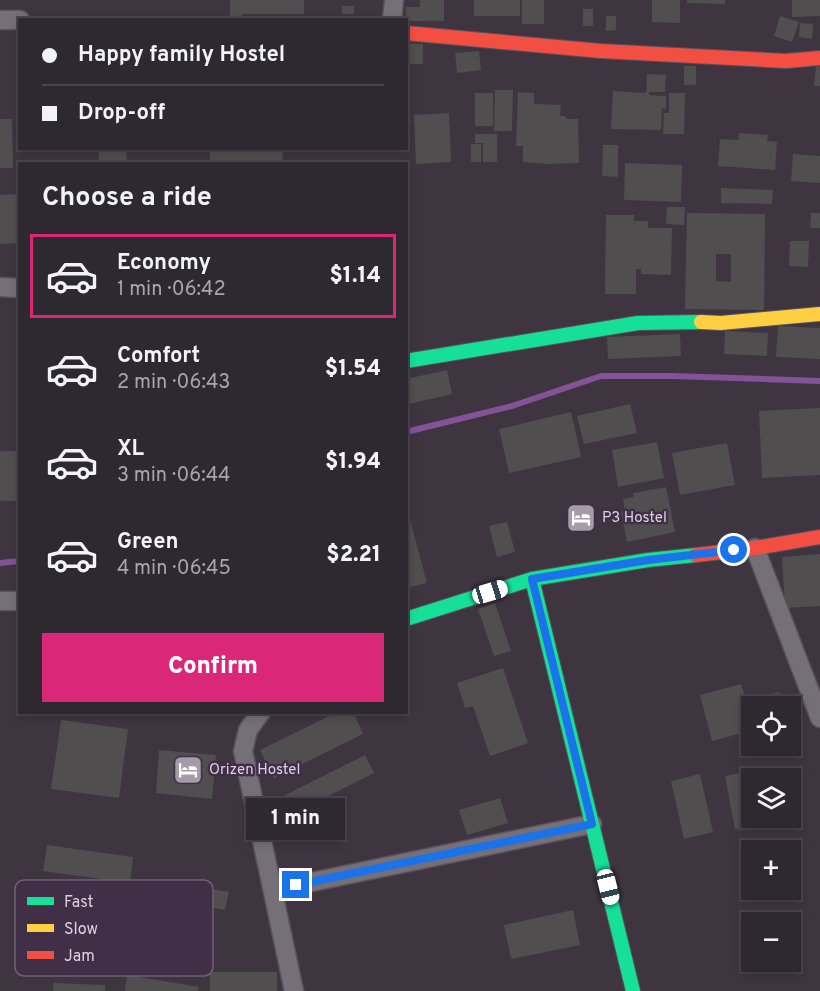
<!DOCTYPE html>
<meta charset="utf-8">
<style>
body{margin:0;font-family:Overpass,sans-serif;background:#3a343d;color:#f1f3f6;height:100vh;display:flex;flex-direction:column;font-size:22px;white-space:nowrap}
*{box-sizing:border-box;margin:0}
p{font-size:20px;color:#a7a6ab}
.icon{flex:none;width:33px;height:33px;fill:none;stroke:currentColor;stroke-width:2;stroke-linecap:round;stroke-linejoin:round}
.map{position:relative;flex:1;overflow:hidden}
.panel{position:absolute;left:18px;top:162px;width:390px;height:552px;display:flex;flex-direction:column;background:#2e2831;border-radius:0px;box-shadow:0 3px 9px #0003,0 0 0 2px #49444d}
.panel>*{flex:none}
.hud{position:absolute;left:18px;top:18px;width:390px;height:132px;border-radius:0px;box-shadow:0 3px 9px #0003,0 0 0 2px #49444d;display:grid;align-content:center;height:132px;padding:0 24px;background:#2e2831}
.fabs{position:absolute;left:741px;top:696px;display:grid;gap:12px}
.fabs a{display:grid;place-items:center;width:60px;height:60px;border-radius:0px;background:#2e2831;box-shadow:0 3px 9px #0003,0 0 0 2px #49444d;font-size:30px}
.end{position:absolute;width:27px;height:27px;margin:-14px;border:8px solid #1a73e8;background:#fff;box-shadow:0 0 0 3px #fff}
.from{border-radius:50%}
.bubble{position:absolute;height:42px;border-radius:0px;background:#2e2831;box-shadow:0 3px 9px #0003,0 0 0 2px #49444d;font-size:20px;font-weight:800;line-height:42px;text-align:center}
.car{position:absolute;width:18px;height:36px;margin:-18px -9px;border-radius:8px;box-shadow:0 0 4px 2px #0007;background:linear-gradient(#fff 24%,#345 0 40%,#fff 0 76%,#345 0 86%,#fff 0)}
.hud b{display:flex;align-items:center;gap:21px;height:57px;font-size:22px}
.hud b+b{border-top:2px solid #49444d}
.hud i{width:15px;height:15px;background:#f1f3f6}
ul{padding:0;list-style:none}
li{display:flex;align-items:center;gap:18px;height:84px;margin:0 12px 9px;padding:0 12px;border:3px solid transparent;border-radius:0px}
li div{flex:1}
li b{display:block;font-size:22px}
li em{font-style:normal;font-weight:800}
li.current{border-color:#db2777}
li>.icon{width:54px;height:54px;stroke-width:1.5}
h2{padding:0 24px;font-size:27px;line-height:72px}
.action{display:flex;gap:12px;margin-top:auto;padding:12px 24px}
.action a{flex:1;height:69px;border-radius:0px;background:#db2777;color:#fff;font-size:24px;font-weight:800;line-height:69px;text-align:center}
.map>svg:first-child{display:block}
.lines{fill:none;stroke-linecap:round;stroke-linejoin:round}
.stream{stroke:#835297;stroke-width:6}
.building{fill:#504e4f;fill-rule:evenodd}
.street-casing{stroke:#59515c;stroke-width:21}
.fast-casing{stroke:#59515c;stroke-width:16}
.slow-casing{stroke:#59515c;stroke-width:16}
.jam-casing{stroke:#59515c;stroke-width:16}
.street{stroke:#756f78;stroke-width:18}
.fast{stroke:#16e098;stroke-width:14}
.slow{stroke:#ffcf43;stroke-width:14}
.jam{stroke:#f24e42;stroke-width:14}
.route{stroke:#1a73e8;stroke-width:8}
.labels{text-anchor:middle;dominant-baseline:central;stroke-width:5;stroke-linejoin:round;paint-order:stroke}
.poi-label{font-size:15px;fill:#dcd2e1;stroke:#402f47;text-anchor:start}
.key{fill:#402f47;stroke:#6f6075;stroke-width:1.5}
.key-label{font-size:16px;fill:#dcd2e1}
</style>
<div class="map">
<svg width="820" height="991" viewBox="0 0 820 991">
<rect width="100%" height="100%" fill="#3e3541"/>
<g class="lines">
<path class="stream" d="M406,432L512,406L601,376H673L820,381
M0,563L20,561"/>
</g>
<path class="building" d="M230,0H304V14H242V20H230Z
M420,0H444V21H406V7H420Z
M474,0H520V16H474Z
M522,0H544V24H522Z
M652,0H680V23L652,22Z
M687,0H725V4L687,3Z
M792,0H820V16L792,17Z
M342,6H354V14H342Z
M583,9H593V26H583Z
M606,16H616V30L606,31Z
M780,16L799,22L792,42L774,36Z
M800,23L813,24L812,39L799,37Z
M410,44H423V64H410Z
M479,51L481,70L457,73L455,53Z
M684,66H696V85H684Z
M816,66L820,67V86H814Z
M647,74L666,75L665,92H649V95L666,96V109L662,108L661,130L611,129L613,91L646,93Z
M495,90H513L512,131H494Z
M518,92L534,93V104L561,105L560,116H565L567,119H578L579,163L547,164L523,162V146H516Z
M475,93H493V126H475Z
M669,93H685L684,134H663L664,113H669Z
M449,113L451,162L416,164L414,115Z
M0,119H12L13,168H0Z
M739,133L768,135L767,141L777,142L775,170L718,166L720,139L738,140Z
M475,134H497V162H483V143H475Z
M471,144H481V162H471Z
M603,145H618V177L602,176Z
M98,148H126L127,164H99Z
M210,148H283L282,164H210Z
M793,154L820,156V183L791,181Z
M625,163L682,165L681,202L624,200Z
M721,188L773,190L772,204L721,203Z
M20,194V243L0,244V195Z
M667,207H685L684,225L666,224Z
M687,213L765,214L764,310L685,309ZM716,254H731V282L716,281Z
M811,213H820V228H810Z
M606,215H634V221H648V228H672L671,275L641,274V269H636V294H605Z
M790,241H809L808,267L789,266Z
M778,326L820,328V359L776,357Z
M725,331L768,333L767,356L724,354Z
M680,334L681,356L608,359L607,337Z
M447,370L452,394L409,404L406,379Z
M630,404L637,433L584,444L577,416Z
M820,408V475L762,478L759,411Z
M571,412L581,457L509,473L499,429Z
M657,442L664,478L618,487L612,450Z
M727,443L735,485L680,495L672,453Z
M0,451H20V501H0Z
M666,487L675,532L627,542L621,512L625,511L623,499L634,497L633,493Z
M406,505L427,583L406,588Z
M507,522L515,552L497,557L489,526Z
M820,554V606L785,608L782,557Z
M495,603L511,651L494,656L478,609Z
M503,668L528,743L490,756L473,706L465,708L457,683Z
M741,684L746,701L779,692L783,706H752V746L749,747L745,732L712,741L700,695Z
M337,712H353L363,734L274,778L260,750Z
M61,720L128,729L119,798L51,789Z
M159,750L216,755L212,799L156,793Z
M365,755L374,773L277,822L267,804Z
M752,771V818H761L762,824L735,829L725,776Z
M700,774L713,832L684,839L671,781Z
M500,798L508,823L467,835L459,810Z
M47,845L133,857L130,883L43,871Z
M177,883L229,892L225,910L174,901Z
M573,910L580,945L511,959L504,925Z
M210,972H277V991H210Z
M127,975L199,987L198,991H125Z
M54,983L105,985V991H53Z"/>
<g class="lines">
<g class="street-casing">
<path id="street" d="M0,20H20
M392,20L394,0
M0,287L20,288
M755,548L820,718
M0,601H20
M261,712L248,730L243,751L294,991
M273,890L592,824"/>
</g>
<g class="fast-casing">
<path id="fast" d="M406,361L638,323L701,322
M532,579L633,991
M406,619L532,579L648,560L696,555"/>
</g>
<g class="slow-casing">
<path id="slow" d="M701,322L721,323L820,314"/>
</g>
<g class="jam-casing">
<path id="jam" d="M406,33L601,51L786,61L820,58
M696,555L755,548L820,537"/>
</g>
<use href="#street" class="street"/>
<use href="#fast" class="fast"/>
<use href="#slow" class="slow"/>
<use href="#jam" class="jam"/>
</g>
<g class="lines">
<path class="route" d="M296,885L592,824L532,579L648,560L734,550"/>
</g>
<defs>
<g id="hotel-square" transform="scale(1.5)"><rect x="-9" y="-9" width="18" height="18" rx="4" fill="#a59ba9" stroke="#402f47"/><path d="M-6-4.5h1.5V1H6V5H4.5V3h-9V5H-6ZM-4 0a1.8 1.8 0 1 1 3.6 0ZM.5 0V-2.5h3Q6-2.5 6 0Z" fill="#fff"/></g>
</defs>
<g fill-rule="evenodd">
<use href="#hotel-square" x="581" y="518"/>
<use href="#hotel-square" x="188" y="770"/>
</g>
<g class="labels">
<g class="poi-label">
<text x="602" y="518">P3 Hostel</text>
<text x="209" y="770">Orizen Hostel</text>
</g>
</g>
<rect x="15" y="880" width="198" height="96" rx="9" class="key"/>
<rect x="27" y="897" width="27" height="8" fill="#16e098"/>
<rect x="27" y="924" width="27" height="8" fill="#ffcf43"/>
<rect x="27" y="951" width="27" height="8" fill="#f24e42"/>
<g class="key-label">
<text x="64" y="907">Fast</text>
<text x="64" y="934">Slow</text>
<text x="64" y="961">Jam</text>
</g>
</svg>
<div class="fabs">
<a><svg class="icon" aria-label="locate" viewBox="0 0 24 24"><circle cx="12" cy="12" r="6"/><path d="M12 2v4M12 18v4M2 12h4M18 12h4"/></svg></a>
<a><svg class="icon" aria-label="layers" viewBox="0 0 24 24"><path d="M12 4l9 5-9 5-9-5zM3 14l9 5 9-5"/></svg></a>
<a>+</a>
<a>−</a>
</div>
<i class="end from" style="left:734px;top:550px"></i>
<i class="end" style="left:296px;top:885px"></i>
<div class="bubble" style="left:246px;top:798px;width:99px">1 min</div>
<i class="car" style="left:490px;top:592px;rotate:73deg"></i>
<i class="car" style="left:608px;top:887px;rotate:166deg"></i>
<div class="hud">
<b><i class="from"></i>Happy family Hostel</b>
<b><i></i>Drop-off</b>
</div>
<section class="panel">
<h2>Choose a ride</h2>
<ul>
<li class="current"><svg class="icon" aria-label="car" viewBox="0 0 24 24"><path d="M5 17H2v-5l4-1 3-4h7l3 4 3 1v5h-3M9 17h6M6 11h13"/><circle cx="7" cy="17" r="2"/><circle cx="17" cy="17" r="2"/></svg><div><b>Economy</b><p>1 min · 06:42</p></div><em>$1.14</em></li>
<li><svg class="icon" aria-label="car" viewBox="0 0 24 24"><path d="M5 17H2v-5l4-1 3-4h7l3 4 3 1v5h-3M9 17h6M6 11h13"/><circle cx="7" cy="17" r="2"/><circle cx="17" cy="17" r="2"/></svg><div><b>Comfort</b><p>2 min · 06:43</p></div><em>$1.54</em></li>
<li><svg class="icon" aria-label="car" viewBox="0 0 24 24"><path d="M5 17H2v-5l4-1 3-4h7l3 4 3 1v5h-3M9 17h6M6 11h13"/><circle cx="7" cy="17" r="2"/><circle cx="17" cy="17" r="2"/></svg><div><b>XL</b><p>3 min · 06:44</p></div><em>$1.94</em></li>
<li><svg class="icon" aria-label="car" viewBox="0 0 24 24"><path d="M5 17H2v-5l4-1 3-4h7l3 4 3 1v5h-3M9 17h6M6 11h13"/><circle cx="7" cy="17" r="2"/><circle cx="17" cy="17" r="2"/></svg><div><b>Green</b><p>4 min · 06:45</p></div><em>$2.21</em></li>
</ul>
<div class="action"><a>Confirm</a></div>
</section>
</div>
